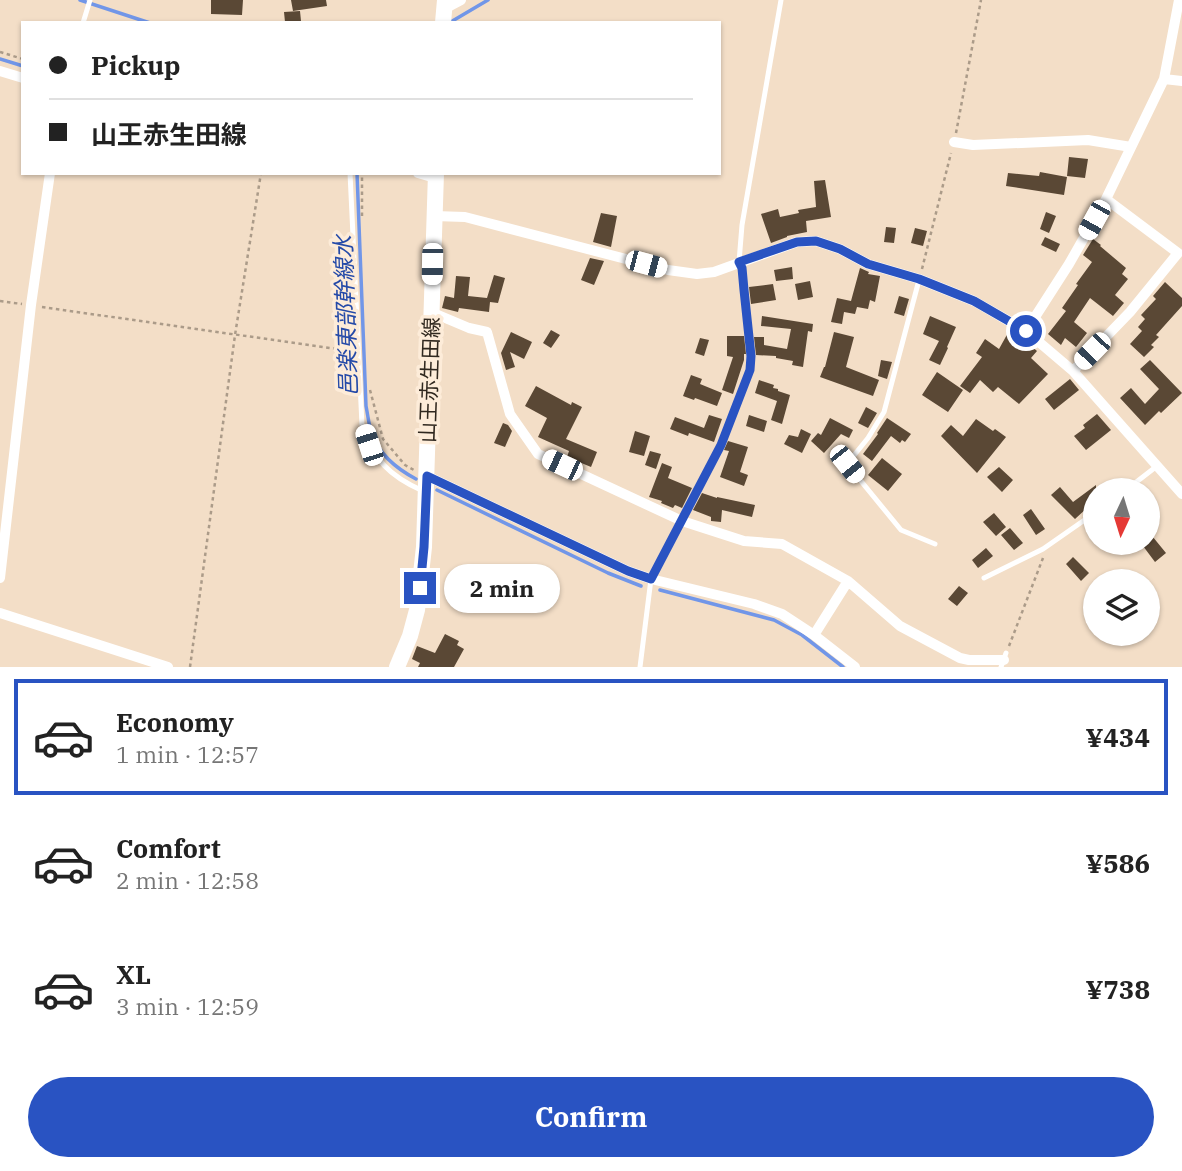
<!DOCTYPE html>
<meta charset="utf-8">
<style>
body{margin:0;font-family:"IBM Plex Serif","Noto Sans JP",serif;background:#f2f2f2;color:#222;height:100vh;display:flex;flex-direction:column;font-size:26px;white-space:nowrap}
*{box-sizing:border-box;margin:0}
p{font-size:23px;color:#767676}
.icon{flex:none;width:38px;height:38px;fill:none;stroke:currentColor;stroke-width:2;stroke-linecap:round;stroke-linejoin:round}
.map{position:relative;height:667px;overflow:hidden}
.panel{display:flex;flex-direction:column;background:#fff;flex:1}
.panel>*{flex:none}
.top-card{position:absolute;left:21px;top:21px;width:700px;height:154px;border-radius:0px;box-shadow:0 2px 5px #0004;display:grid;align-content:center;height:154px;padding:0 28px;background:#fff}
.needle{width:46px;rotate:184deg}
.fabs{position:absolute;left:1083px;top:478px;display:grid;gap:14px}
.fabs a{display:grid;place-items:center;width:77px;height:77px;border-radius:50%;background:#fff;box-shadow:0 2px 5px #0004;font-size:35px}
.end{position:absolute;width:32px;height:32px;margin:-16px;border:9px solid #2953c2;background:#fff;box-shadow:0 0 0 4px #fff}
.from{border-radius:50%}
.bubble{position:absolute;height:49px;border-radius:24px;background:#fff;box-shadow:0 2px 5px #0004;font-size:23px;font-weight:700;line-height:49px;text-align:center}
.car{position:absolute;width:21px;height:42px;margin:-21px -10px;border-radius:9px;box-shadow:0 0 5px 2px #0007;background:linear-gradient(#fff 24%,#345 0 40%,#fff 0 76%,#345 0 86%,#fff 0)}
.top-card b{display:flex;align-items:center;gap:24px;height:66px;font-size:26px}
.top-card b+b{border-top:2px solid #e0e0e0}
.top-card i{width:18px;height:18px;background:#222}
ul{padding:12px 0 0;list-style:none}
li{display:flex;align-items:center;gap:21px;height:116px;margin:0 14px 10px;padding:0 14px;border:4px solid transparent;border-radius:0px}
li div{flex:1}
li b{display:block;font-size:26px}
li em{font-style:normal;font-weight:700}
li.current{border-color:#2953c2}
li>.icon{width:63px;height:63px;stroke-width:1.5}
.primary-button{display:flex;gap:14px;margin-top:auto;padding:14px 28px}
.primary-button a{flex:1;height:80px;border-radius:42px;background:#2953c2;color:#fff;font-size:28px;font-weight:700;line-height:80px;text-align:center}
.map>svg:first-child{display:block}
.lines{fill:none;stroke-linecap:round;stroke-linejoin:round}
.stream{stroke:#7196e8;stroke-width:3.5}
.building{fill:#5a4835}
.path{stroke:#ab9b89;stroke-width:2.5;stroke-dasharray:3.5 3.5;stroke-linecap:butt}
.lane{stroke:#fff;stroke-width:5}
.street{stroke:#fff;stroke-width:10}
.secondary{stroke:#fff;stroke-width:16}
.route{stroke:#2953c2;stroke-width:9}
.labels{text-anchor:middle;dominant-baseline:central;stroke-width:7;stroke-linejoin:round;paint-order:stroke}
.street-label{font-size:21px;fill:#30281f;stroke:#fdecd9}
.water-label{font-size:23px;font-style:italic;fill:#254aa8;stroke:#fdecd9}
</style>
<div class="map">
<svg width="1182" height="667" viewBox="0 0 1182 667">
<rect width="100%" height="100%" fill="#f3dec7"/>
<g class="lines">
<path class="stream" d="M80,0L150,23
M449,23L488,0
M0,59L23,66
M357,173L366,406C368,416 369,426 372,435C380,455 397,469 416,479
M437,490L608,573L641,586
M660,590L774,620L802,635L843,667"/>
</g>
<path class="building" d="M211,0H243L242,15L211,14Z
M291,0H326L327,6L293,11Z
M300,11L301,21L285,22L284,12Z
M1069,157L1088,159L1085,178L1067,176Z
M1040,172L1067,177L1064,195L1006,186L1008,173L1039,176Z
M825,180L831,217L806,221L807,232L787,236V237L771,243L761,214L778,209L780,217L799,213L798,210L816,207L814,181Z
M1046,212L1056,216L1049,233L1040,229Z
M601,213L617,216L611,247L593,242Z
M886,227L896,228L894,243L884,242Z
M915,228L927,231L923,246L911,243Z
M1045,237L1060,244L1056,252L1041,245Z
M1093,239L1101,245L1100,246L1126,268L1122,274L1128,279L1115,295L1124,303L1113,316L1090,298L1074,322L1087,333L1076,347L1065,338L1061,345L1048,334L1066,311L1062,308L1078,285L1076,284L1092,262L1083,255Z
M590,258L604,261L594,285L581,280Z
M792,267L793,279L776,281L774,270Z
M860,268L869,272L868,274L880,276L875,302L870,300L868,309L857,307L855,314L844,312L842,324L831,322L837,298L851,301Z
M494,275L505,278L498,303L490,302L489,312L459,308L458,312L442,308L445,296L454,298L456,276L470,277L468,296L487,298Z
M810,281L813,297L798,300L795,284Z
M1165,282L1182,298V306L1156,335L1159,337L1151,345L1154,347L1144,357L1130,344L1142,331L1138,327L1145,319L1141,315L1156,299L1153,296Z
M773,284L776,300L751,304L749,287Z
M899,296L909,299L904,316L894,313Z
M762,316L813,324L812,332L808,331L803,367L792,365L793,361L776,358V356L756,355L754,337H764V345L787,349L791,329L761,326Z
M930,316L956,327L947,347L948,348L940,365L929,360L939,341L923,334Z
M551,330L560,335L551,348L543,343Z
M1009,331L1021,337L1037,351L1031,358L1048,374L1019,404L998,387L993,392L980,380L970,393L960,386L982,357L976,353L985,339L999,349Z
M511,332L532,342L524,359L510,352L515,367L506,370L501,353Z
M834,332L854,337L846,367L879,380L873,396L820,377L824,367H825Z
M727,336H744L746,354H744V360L733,394L722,390L733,357L727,356Z
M700,338L709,340L704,356L695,353Z
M881,360L892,362L887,379L878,376Z
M1150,360L1182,393L1161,413L1159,411L1145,425L1120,398L1131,388L1145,404L1159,389L1140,369Z
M937,372L963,390L948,412L922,395Z
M691,375L702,379L700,384L722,393L717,406L695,398L694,400L683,396Z
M1070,379L1079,390L1054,410L1045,399Z
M759,380L774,385L773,388L778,389V391L790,395L782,424L771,420L777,401L755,393Z
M536,386L571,405L572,402L582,407L566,439L597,452L591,467L567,457L569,451L538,437L547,418L525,406Z
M866,407L877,413L868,428L858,423Z
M1097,414L1111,430L1086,450L1074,436L1085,428L1083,425Z
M709,415L722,419L714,442L689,433L688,436L670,429L675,417L704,428Z
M749,415L767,421L764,432L746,426Z
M830,418L853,430L849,438L841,434L824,453L811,441L818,433L821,435Z
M887,418L911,434L905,442L902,440L900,443L891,436L872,461L863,454L878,434L877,433Z
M976,419L993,431L995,429L1006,437L977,473L941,436L951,425L963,436Z
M503,423L508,425L512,431L505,447L494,443Z
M801,429L811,434L802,453L784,444L789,435L798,437Z
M635,431L650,436L644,456L629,452Z
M728,441L748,447L740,472L748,475L744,486L720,477L729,451L724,450Z
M650,451L661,454L656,469L645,465Z
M882,458L902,474L888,491L868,475Z
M662,463L672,467L668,478L692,488L682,508L675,505L673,508L661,503L662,501L649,497Z
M999,467L1013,480L1002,492L987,477Z
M1096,485V504L1088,510L1087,508L1075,519L1051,495L1060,487L1073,502Z
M702,493L717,498V497L755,505L752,517L722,510L721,522L711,521V517L693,510Z
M1031,509L1045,529L1036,535L1023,515Z
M994,513L1006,527L996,536L983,522Z
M1010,528L1023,543L1014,550L1001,535Z
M1148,531L1166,553L1155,562L1140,542H1148Z
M986,548L993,556L978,568L972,560Z
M1073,557L1089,573L1081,581L1066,564Z
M959,586L968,593L957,606L948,599Z
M445,634L459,641L457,645L464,649L454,667H418L420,663L412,659L417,646L435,653Z"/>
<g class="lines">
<path class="path" d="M0,52L23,59
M956,133L981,0
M362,216V173
M922,269L951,153
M0,301L22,304
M42,307L351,351
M370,390L383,439L405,465L414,470
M1009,646L1043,558
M190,667L235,335L261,173"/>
<path class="lane" d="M83,23L90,0
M350,173L362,425C374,460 389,476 423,491
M919,280L884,412L868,438L847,464L901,530L935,544
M1126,490L1157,466
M984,578L1043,549L1096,512
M640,667L651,579L721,445L750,370L751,356L742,268L739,262L742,225L781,0
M1001,667L1006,653"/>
<path class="street" d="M444,9L461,0
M0,71L23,78
M1164,79L1182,81
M954,142L973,145L1088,140L1131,147
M418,173L435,178
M434,216L465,217L668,270L697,274L714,272L797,242L816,241L840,249L868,264L919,279L974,301L1026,331L1073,371L1182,494
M431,312L469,328L487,332L510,414L538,454L682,521L744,541L782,544L848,581L900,626L960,658L969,660H1004
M1026,331L1069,264L1106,199L1164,79L1179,0
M1073,371L1130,312L1178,253L1106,199
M427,476L628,571L651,579L754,604L782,614L814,635L855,667
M0,578L31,305L50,173
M0,613L168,667
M814,635L848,581"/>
<path class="secondary" d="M443,23L445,0
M397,667L410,636L417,610L424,547L436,173"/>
</g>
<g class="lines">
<path class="route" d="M420,588L424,547L427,476L628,571L651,579L721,445L750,370L751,356L744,290L742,268L739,262L797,242L816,241L840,249L868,264L919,279L974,301L1026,331"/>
</g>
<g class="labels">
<g class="street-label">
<text transform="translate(429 380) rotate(-88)">山王赤生田線</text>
</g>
<g class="water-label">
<text transform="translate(345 316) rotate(-92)">邑楽東部幹線水</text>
</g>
</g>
</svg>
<div class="fabs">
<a><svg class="needle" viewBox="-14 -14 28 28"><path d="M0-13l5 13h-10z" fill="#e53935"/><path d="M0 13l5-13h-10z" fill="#767676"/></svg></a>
<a><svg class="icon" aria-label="layers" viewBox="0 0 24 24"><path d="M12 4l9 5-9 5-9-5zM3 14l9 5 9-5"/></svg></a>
</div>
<i class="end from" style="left:1026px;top:331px"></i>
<i class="end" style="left:420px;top:588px"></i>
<div class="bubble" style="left:444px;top:564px;width:116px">2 min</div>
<i class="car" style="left:1094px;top:220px;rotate:209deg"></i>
<i class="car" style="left:432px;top:264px;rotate:181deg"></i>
<i class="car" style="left:646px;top:264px;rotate:105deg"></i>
<i class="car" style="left:1092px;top:351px;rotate:224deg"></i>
<i class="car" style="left:369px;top:445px;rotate:342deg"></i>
<i class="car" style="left:847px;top:464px;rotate:141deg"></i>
<i class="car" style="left:562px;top:465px;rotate:295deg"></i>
<div class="top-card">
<b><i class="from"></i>Pickup</b>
<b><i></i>山王赤生田線</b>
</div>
</div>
<section class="panel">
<ul>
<li class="current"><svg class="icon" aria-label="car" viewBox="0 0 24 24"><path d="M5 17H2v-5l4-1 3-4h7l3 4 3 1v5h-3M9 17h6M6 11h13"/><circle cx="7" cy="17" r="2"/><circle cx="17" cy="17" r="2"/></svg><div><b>Economy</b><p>1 min · 12:57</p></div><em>¥434</em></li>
<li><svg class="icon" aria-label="car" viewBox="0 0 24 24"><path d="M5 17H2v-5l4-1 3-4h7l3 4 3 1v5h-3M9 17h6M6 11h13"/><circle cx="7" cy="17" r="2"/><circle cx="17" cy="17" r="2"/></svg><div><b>Comfort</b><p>2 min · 12:58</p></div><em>¥586</em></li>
<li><svg class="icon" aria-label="car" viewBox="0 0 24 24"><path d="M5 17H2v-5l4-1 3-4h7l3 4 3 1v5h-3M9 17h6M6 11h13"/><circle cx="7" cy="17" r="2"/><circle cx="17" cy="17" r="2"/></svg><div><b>XL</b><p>3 min · 12:59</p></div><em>¥738</em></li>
</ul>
<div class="primary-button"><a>Confirm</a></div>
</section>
